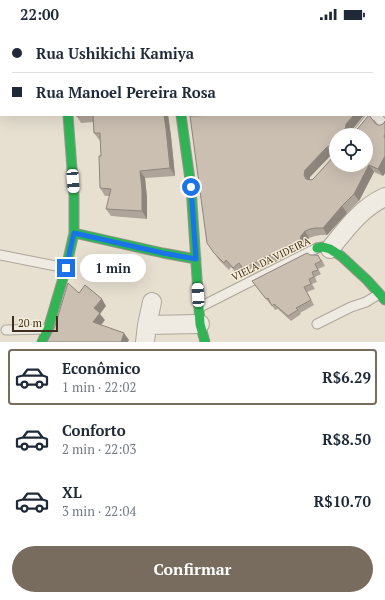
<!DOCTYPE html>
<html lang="pt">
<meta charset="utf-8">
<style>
body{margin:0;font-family:"PT Serif",serif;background:#f6f6f7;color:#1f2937;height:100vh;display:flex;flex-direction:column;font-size:15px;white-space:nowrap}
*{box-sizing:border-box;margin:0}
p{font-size:13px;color:#747a83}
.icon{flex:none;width:22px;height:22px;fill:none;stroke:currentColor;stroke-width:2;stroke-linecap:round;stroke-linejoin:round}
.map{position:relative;height:314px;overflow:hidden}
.side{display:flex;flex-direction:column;background:#fff;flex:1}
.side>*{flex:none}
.top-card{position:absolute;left:0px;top:0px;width:385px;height:88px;box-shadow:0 4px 16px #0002;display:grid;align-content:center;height:88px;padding:0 12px;background:#fff}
.fabs{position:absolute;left:329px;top:100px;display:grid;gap:8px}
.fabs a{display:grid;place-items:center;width:44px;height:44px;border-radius:50%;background:#fff;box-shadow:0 4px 16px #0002;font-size:20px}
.scale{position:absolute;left:12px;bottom:10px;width:46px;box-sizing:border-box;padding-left:4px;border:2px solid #3d2e20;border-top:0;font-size:11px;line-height:14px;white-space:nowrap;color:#3d2e20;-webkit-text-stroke:3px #f7eed8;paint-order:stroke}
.end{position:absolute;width:18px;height:18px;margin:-9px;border:5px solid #1a73e8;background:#fff;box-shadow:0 0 0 2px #fff}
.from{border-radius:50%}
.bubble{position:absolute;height:28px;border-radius:14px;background:#fff;box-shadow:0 4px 16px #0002;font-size:13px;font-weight:800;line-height:28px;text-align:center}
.car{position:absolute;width:12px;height:24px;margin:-12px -6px;border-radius:5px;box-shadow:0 0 3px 1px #0007;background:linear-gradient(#fff 24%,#345 0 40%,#fff 0 76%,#345 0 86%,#fff 0)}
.top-card b{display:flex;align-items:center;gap:14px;height:38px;font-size:15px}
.top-card b+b{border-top:1px solid #e0e1e3}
.top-card i{width:10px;height:10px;background:#1f2937}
ul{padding:7px 0 0;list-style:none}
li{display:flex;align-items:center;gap:12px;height:56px;margin:0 8px 6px;padding:0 4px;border:2px solid transparent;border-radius:4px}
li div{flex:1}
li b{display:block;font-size:15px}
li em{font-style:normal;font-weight:800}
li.current{border-color:#786c5e}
li>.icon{width:36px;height:36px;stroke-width:1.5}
.cta{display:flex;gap:8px;margin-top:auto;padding:8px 12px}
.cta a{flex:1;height:46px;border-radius:24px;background:#786c5e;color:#fff;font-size:16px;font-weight:800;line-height:46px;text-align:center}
.status{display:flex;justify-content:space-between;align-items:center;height:28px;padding:0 20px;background:#fff;direction:ltr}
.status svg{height:11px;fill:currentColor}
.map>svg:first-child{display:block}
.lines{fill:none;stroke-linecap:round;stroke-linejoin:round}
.lane-casing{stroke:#ada599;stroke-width:11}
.street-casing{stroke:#ada599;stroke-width:20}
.fast-casing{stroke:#9c958a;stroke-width:11}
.lane{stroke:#efebe3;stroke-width:9}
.street{stroke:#efebe3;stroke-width:18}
.fast{stroke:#30b455;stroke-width:9}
.wall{fill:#afa499;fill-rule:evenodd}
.shaded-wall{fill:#8e867d}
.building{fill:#cbbfb2;stroke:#8e867d;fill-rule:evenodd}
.route{stroke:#1a73e8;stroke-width:5}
.labels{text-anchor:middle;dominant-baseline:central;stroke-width:3;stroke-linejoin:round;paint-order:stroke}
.street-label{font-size:10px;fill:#3d2e20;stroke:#f7eed8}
</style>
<div class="status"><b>22:00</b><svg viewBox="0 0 49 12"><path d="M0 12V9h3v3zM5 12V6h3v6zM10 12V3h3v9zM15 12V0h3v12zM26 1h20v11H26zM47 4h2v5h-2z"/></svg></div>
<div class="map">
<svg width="385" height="314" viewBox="0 0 385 314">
<rect width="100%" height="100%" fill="#e7e0d1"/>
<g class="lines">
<g class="lane-casing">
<path id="lane" d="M376,87L385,98
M356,107L372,87
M0,227L66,240
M200,279L317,220
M317,296L351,279L366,274L379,266
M6,302L46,301"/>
</g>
<g class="street-casing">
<path id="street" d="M60,0V1
M330,221C346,201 361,180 385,169
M147,297L200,296
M145,314L147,297L152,274"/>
</g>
<g class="fast-casing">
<path id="fast" d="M167,0V1
M181,87L191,159L200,296L205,314
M74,205L163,225L196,231
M317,220L323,219L330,221L341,228L367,252L385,272
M42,314L48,301L66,240L74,205V168L68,87"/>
</g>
<use href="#lane" class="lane"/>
<use href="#street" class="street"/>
<use href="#fast" class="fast"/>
</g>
<path class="wall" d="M76,87H168L171,108L175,148L145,150L147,170V191L111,188L106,181L110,168H105L100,160L101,128L100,112V113L94,105L93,94L81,95Z
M219,87H364L351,103V106L354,105L369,87L375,95L378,97H381L384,95L385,93V145L383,148L374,144L359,173L347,185L327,207H321L315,208L309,210L305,215V219L248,248L244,242L238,247L231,239L229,242L219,232L207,215L190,88ZM336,107H366V137H336V126L314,150L312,152L310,151V149L332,126L336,124Z
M310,227L322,232L325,238L318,241L321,246L315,249L317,254L312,256L315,261L307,264L314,277L300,285L301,286L291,293L278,281L275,282L271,276H270L252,253Z"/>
<path class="shaded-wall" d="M164,87H168L171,108L175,148L170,140Z
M354,87H364L351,103V107H349L345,102L346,96Z
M327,119L332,126L310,149L309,154L304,147L305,142Z
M385,128V145L383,148L378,141Z
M369,137L374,144L359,173L354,166Z
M140,143L145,150L147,170V191L142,183Z
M342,178L347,185L327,207L323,200Z
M305,203L309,210L305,215V219L300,212L301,208Z
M102,271L106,278L100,286L105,292L98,301L93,294L94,280Z
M124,305L129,312L128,314H121Z"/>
<path class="building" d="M73,0H85V1H73Z
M127,0H149L150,1H127Z
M184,0H236L245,1H184Z
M279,0H310V1H279Z
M325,0H385V88L384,86V1H325Z
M76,87H86L76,88Z
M93,87H164L166,101L170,140L140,143L142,162V183L106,181L111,161L100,160L99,128H101L100,105H94Z
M219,87H354L346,96L345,102L348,105L351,106L354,105L369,87L375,95L378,97H381L384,95L385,93V106L384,108L385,110V128L378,141L369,137L354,166L342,178L323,200H316L310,201L305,203L301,208L300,212L243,241L239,235L233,240L226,232L224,235L214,225L207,215L190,88ZM336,107H366V137H336V126L314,150L312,152L306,151L304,147L305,142L327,119L332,117L335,119L336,120Z
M307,225L310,227H318L321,233L315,236L318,242L312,244L314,249L309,251L311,256L304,259L311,272L296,280L298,282L288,288L274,276L272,278L268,270L266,271L252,253Z
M68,255L79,265L85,257L102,271L94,280L100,285L93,294L124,305L121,314H47L55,298Z"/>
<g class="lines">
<path class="route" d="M66,240L74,205L163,225L196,231L191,159"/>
</g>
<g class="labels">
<g class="street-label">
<text transform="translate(271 231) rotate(-26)">VIELA DA VIDEIRA</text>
</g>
</g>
</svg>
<div class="fabs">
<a><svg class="icon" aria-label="locate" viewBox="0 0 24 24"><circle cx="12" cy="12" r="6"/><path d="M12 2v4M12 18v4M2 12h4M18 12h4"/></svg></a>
</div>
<div class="scale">20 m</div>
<i class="end from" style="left:191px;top:159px"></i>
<i class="end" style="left:66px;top:240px"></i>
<div class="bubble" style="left:80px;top:226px;width:66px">1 min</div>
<i class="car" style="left:73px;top:153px;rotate:176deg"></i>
<i class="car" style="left:198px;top:267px;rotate:357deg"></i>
<div class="top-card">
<b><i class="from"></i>Rua Ushikichi Kamiya</b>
<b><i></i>Rua Manoel Pereira Rosa</b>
</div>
</div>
<section class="side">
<ul>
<li class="current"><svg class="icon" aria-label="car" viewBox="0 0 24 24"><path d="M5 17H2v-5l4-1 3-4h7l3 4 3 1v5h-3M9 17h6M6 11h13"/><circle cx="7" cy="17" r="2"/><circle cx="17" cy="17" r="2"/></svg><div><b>Econômico</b><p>1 min · 22:02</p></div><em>R$6.29</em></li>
<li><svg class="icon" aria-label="car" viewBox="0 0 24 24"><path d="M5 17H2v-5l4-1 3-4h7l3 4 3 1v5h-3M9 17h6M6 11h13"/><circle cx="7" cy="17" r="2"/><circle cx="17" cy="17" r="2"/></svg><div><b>Conforto</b><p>2 min · 22:03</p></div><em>R$8.50</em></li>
<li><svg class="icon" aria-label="car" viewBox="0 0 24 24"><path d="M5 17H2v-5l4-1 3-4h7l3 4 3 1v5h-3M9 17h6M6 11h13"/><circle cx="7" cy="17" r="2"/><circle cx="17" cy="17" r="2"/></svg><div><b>XL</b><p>3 min · 22:04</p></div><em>R$10.70</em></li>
</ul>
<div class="cta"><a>Confirmar</a></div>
</section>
